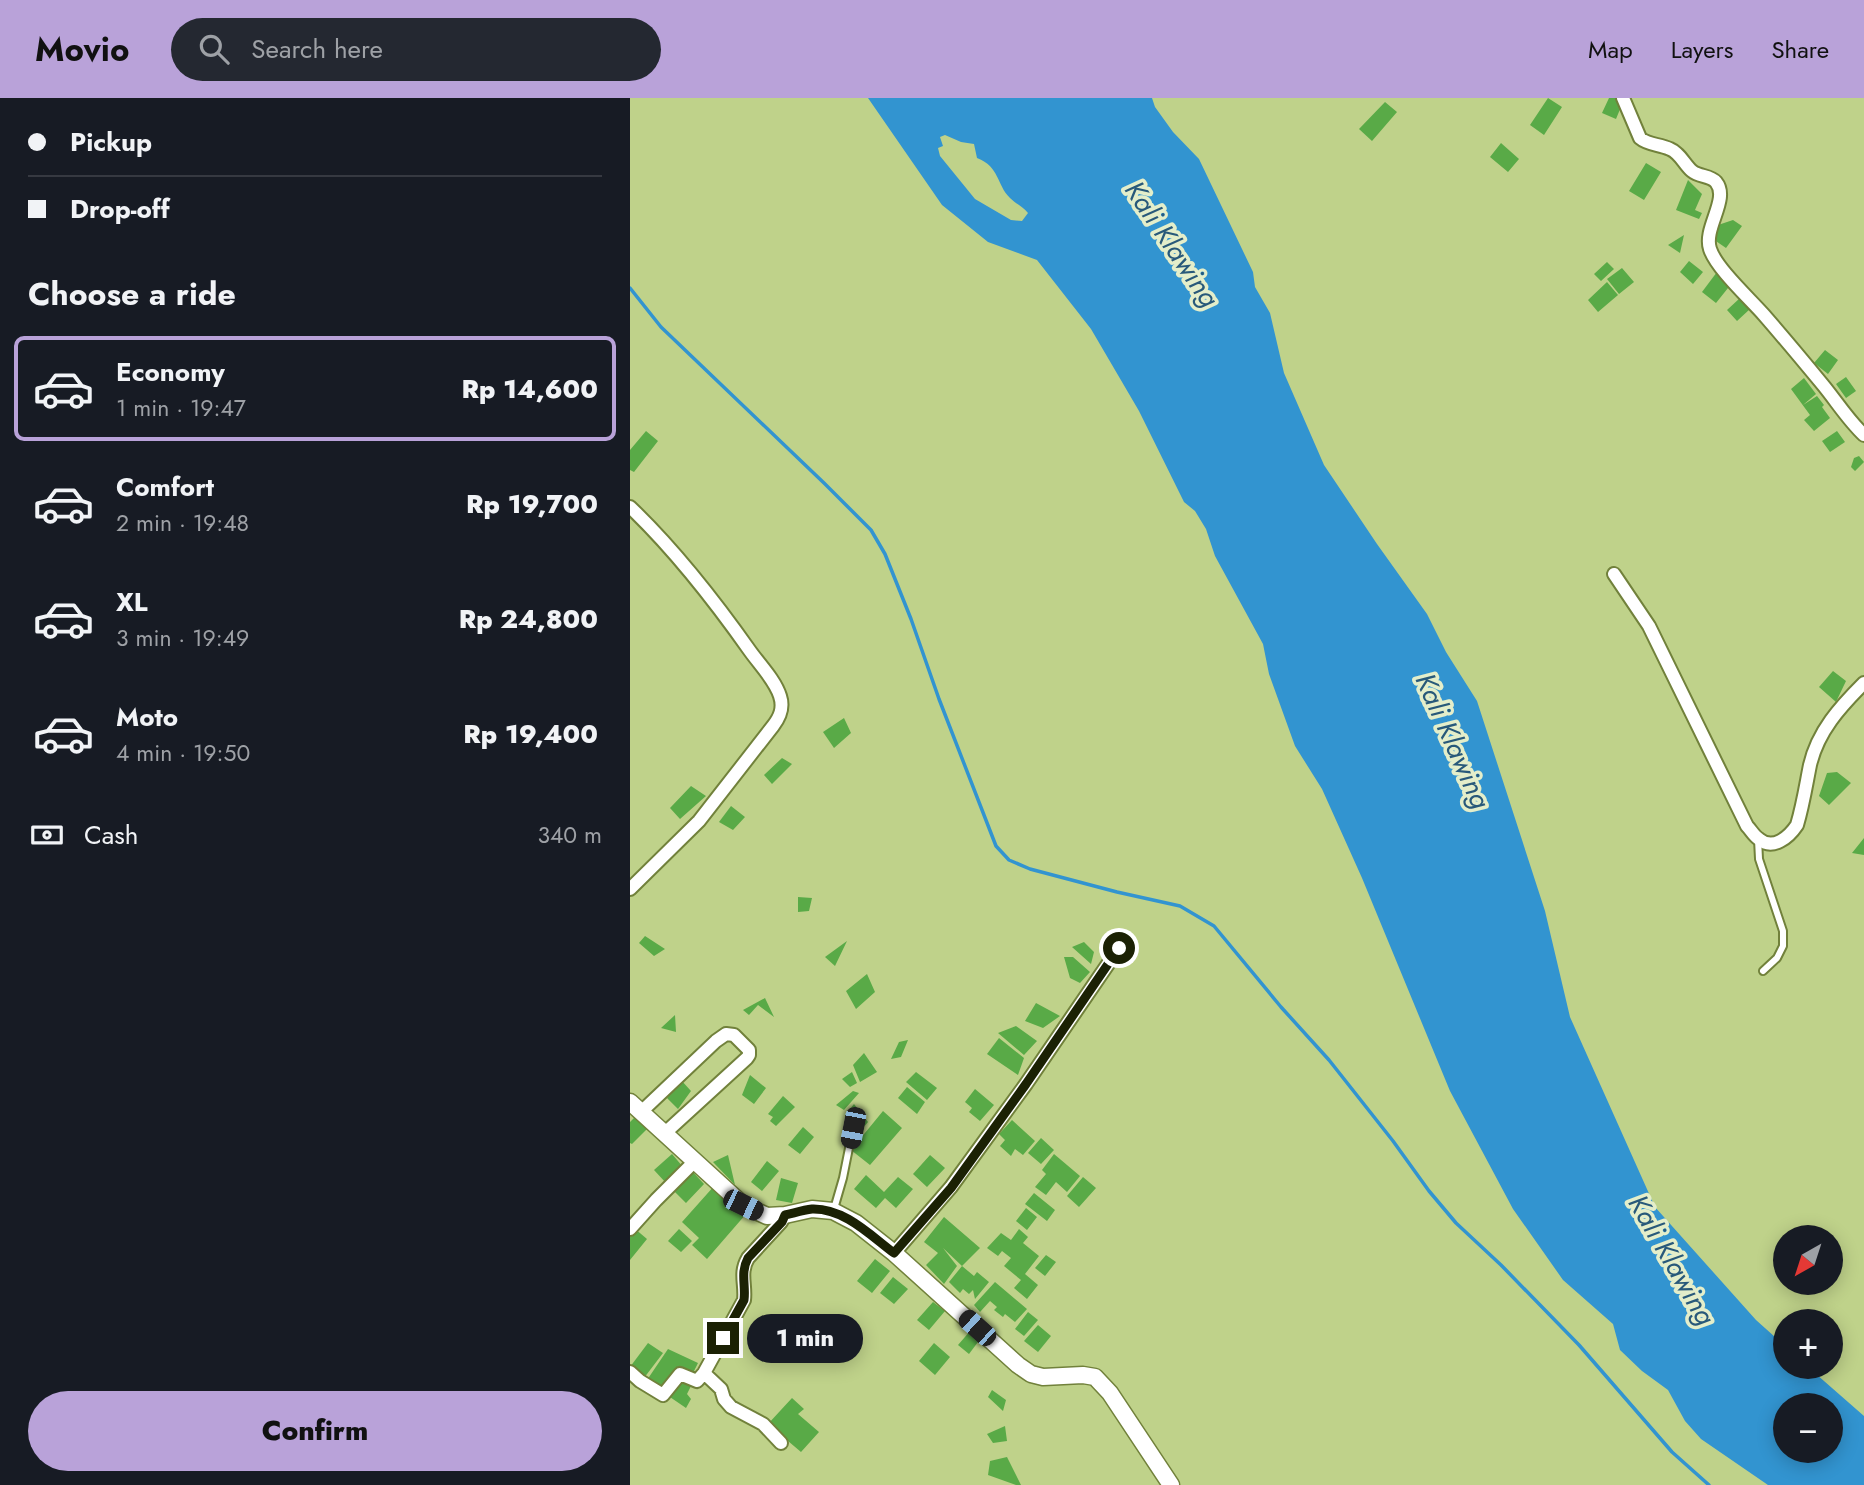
<!DOCTYPE html>
<meta charset="utf-8">
<style>
body{margin:0;font-family:Jost,sans-serif;background:#242831;color:#f1f3f6;height:100vh;display:flex;flex-direction:column;font-size:26px;white-space:nowrap}
*{box-sizing:border-box;margin:0}
p{font-size:23px;color:#9ea1a6}
.icon{flex:none;width:38px;height:38px;fill:none;stroke:currentColor;stroke-width:2;stroke-linecap:round;stroke-linejoin:round}
.map{position:relative;flex:1;overflow:hidden}
.drawer{display:flex;flex-direction:column;background:#171b24;width:630px}
.drawer>*{flex:none}
.hud{display:grid;align-content:center;height:154px;padding:0 28px;background:#171b24}
.needle{width:46px;rotate:219deg}
.fabs{position:absolute;left:1143px;top:1127px;display:grid;gap:14px}
.fabs a{display:grid;place-items:center;width:70px;height:70px;border-radius:50%;background:#171b24;box-shadow:0 4px 18px #0003;font-size:35px}
.end{position:absolute;width:32px;height:32px;margin:-16px;border:9px solid #1b2104;background:#fff;box-shadow:0 0 0 4px #fff}
.from{border-radius:50%}
.bubble{position:absolute;height:49px;border-radius:24px;background:#171b24;box-shadow:0 4px 18px #0003;font-size:23px;font-weight:800;line-height:49px;text-align:center}
.car{position:absolute;width:21px;height:42px;margin:-21px -10px;border-radius:9px;box-shadow:0 0 5px 2px #0007;background:linear-gradient(#222 24%,#8ab4d8 0 40%,#222 0 76%,#8ab4d8 0 86%,#222 0)}
.hud b{display:flex;align-items:center;gap:24px;height:66px;font-size:26px}
.hud b+b{border-top:2px solid #363941}
.hud i{width:18px;height:18px;background:#f1f3f6}
ul{padding:0;list-style:none}
li{display:flex;align-items:center;gap:21px;height:105px;margin:0 14px 10px;padding:0 14px;border:4px solid transparent;border-radius:10px}
li div{flex:1}
li b{display:block;font-size:26px}
li em{font-style:normal;font-weight:800}
li.active{border-color:#b9a2d9}
li>.icon{width:63px;height:63px;stroke-width:1.5}
h2{padding:0 28px;font-size:32px;line-height:84px}
.pay{display:flex;align-items:center;gap:18px;height:77px;padding:0 28px;font-size:26px}
.pay p{margin-inline-start:auto}
.button{display:flex;gap:14px;margin-top:auto;padding:14px 28px}
.button a{flex:1;height:80px;border-radius:42px;background:#b9a2d9;color:#111;font-size:28px;font-weight:800;line-height:80px;text-align:center}
header{display:flex;align-items:center;gap:42px;box-sizing:border-box;height:98px;padding:0 35px;background:#b9a2d9;color:#111}
header strong{font-size:33px}
nav{display:flex;gap:38px;margin-inline-start:auto;font-size:24px}
.search{width:490px;height:63px;background:#242831;display:flex;align-items:center;gap:18px;box-sizing:border-box;padding:0 24px;border-radius:38px;color:#9ea1a6;font-size:26px}
main{display:flex;flex:1;min-height:0}
.map>svg:first-child{display:block}
.water{fill:#3294d0;fill-rule:evenodd}
.lines{fill:none;stroke-linecap:round;stroke-linejoin:round}
.stream{stroke:#3294d0;stroke-width:3.5}
.building{fill:#59aa47}
.service-casing{stroke:#71813b;stroke-width:10}
.minor-casing{stroke:#71813b;stroke-width:16}
.tertiary-casing{stroke:#71813b;stroke-width:19}
.service{stroke:#fff;stroke-width:6}
.minor{stroke:#fff;stroke-width:12}
.tertiary{stroke:#fff;stroke-width:16}
.route{stroke:#1b2104;stroke-width:9}
.labels{text-anchor:middle;dominant-baseline:central;stroke-width:7;stroke-linejoin:round;paint-order:stroke}
.water-label{font-size:28px;font-style:italic;fill:#28597a;stroke:#e4eeca}
</style>
<header>
<strong>Movio</strong>
<div class="search"><svg class="icon" aria-label="search" viewBox="0 0 24 24"><circle cx="10" cy="10" r="6"/><path d="M15 15l6 6"/></svg>Search here</div>
<nav><a>Map</a><a>Layers</a><a>Share</a></nav>
</header>
<main>
<section class="drawer">
<div class="hud">
<b><i class="from"></i>Pickup</b>
<b><i></i>Drop-off</b>
</div>
<h2>Choose a ride</h2>
<ul>
<li class="active"><svg class="icon" aria-label="car" viewBox="0 0 24 24"><path d="M5 17H2v-5l4-1 3-4h7l3 4 3 1v5h-3M9 17h6M6 11h13"/><circle cx="7" cy="17" r="2"/><circle cx="17" cy="17" r="2"/></svg><div><b>Economy</b><p>1 min · 19:47</p></div><em>Rp 14,600</em></li>
<li><svg class="icon" aria-label="car" viewBox="0 0 24 24"><path d="M5 17H2v-5l4-1 3-4h7l3 4 3 1v5h-3M9 17h6M6 11h13"/><circle cx="7" cy="17" r="2"/><circle cx="17" cy="17" r="2"/></svg><div><b>Comfort</b><p>2 min · 19:48</p></div><em>Rp 19,700</em></li>
<li><svg class="icon" aria-label="car" viewBox="0 0 24 24"><path d="M5 17H2v-5l4-1 3-4h7l3 4 3 1v5h-3M9 17h6M6 11h13"/><circle cx="7" cy="17" r="2"/><circle cx="17" cy="17" r="2"/></svg><div><b>XL</b><p>3 min · 19:49</p></div><em>Rp 24,800</em></li>
<li><svg class="icon" aria-label="car" viewBox="0 0 24 24"><path d="M5 17H2v-5l4-1 3-4h7l3 4 3 1v5h-3M9 17h6M6 11h13"/><circle cx="7" cy="17" r="2"/><circle cx="17" cy="17" r="2"/></svg><div><b>Moto</b><p>4 min · 19:50</p></div><em>Rp 19,400</em></li>
</ul>
<div class="pay"><svg class="icon" aria-label="cash" viewBox="0 0 24 24"><path d="M3 7h18v10H3z"/><circle cx="12" cy="12" r="2"/></svg>Cash<p>340 m</p></div>
<div class="button"><a>Confirm</a></div>
</section>
<div class="map">
<svg width="1234" height="1387" viewBox="0 0 1234 1387">
<rect width="100%" height="100%" fill="#bfd28a"/>
<path class="water" d="M238,0H522L525,9L543,34L569,61L623,174L625,189L640,215L654,275L694,367L747,446L797,516L816,554L847,603L915,813L940,919L1025,1109L1126,1222L1155,1248V1269H1178L1234,1318V1387H1138L1071,1341L1055,1323L1038,1292L1012,1273L990,1252L983,1226L933,1182L883,1111L820,993L732,780L692,691L665,648L639,576L633,546L585,458L576,431L565,413L554,404L509,313L461,231L407,162L358,144L312,107ZM315,37L331,44L344,46L347,60C370,69 366,86 380,100C386,106 392,108 398,115L392,123L381,122L345,101L310,58L308,50L313,48L310,39ZM1155,1307H1200V1353H1155Z"/>
<g class="lines">
<path class="stream" d="M0,190L31,229L194,385L241,432L255,456L281,521L309,601L366,748L379,762L400,771L487,794L550,808L584,828L651,909L699,962L763,1043L799,1093L826,1125L871,1167L949,1247L1042,1354L1079,1387"/>
</g>
<path class="building" d="M918,0L932,9L914,37L900,27Z
M979,0H986L993,4L986,21L972,15Z
M755,4L767,14L742,43L729,31Z
M871,45L889,61L878,74L860,59Z
M1016,65L1031,74L1014,102L999,93Z
M1058,82L1072,96L1065,112L1072,115L1069,121L1046,112Z
M1103,122L1112,128L1096,150L1080,139L1088,127Z
M1054,137L1050,155L1038,147Z
M1059,163L1073,174L1063,186L1050,174Z
M977,164L984,171L971,183L964,176Z
M992,170L1004,184L989,196L977,181Z
M1087,174L1102,185L1086,205L1072,194Z
M977,184L988,197L968,214L958,202Z
M1110,200L1120,211L1107,223L1097,212Z
M1195,252L1208,262L1198,276L1184,265Z
M1216,279L1226,293L1216,300L1206,286Z
M1174,280L1186,296L1173,307L1187,298L1194,307L1192,309L1200,320L1184,333L1174,322L1180,317L1161,291Z
M16,333L28,343L4,374L0,372V352Z
M1207,333L1215,344L1200,354L1192,343Z
M1229,358L1234,364L1225,373L1221,369L1224,360Z
M1203,573L1216,583L1206,604L1189,589Z
M214,620L221,635L204,650L193,634Z
M152,660L162,666L142,686L134,677Z
M1207,674L1221,685L1199,707L1189,698L1197,675Z
M61,688L76,698L50,721L40,710Z
M101,708L115,719L103,732L89,724Z
M1234,740V757L1222,755Z
M168,799L182,800L179,813L168,814Z
M15,838L35,851L24,858L9,845Z
M217,843L205,868L195,859Z
M454,844L464,854L461,866L442,849Z
M434,859H443L460,874L450,885L440,880Z
M237,876L245,894L226,911L216,893Z
M135,900L144,919L128,907L119,917L113,912Z
M406,905L430,918L413,930L395,923Z
M45,917L46,934L31,930Z
M386,928L407,943L394,957L368,935Z
M369,940L394,960L388,977L357,956Z
M278,942L271,959L261,961L269,944Z
M234,955L247,974L230,984L223,967Z
M222,974L227,985L220,989L212,981Z
M286,974L307,990L297,1002L276,984Z
M120,977L136,990L124,1006L112,997Z
M51,982L61,993L48,1011L37,1000Z
M277,989L295,1004L287,1016L268,1000Z
M345,991L364,1007L350,1023L339,1014L342,1010L335,1004Z
M223,993L229,995L214,1012L206,1007Z
M153,998L165,1009L146,1028L140,1023L143,1019L138,1016Z
M224,1006L238,1024L233,1030L215,1017Z
M253,1013L272,1030L240,1067L221,1052Z
M7,1017L18,1030L2,1046L0,1045V1024Z
M382,1022L405,1043L393,1057L385,1051L381,1058L370,1048L375,1042L369,1036Z
M173,1029L184,1039L170,1056L158,1047Z
M411,1040L424,1052L411,1066L398,1055Z
M42,1056L53,1069L36,1085L24,1072Z
M424,1056L450,1078L437,1094L426,1084L416,1097L405,1089L416,1076L412,1072Z
M98,1057L105,1087L83,1064Z
M300,1057L315,1070L297,1089L283,1076Z
M137,1063L149,1073L132,1093L121,1084Z
M61,1072L74,1086L56,1105L41,1090Z
M236,1077L254,1094L268,1079L283,1091L266,1110L255,1100L246,1110L224,1091Z
M453,1079L466,1090L449,1109L437,1098Z
M151,1080L168,1085L162,1105L146,1102Z
M85,1087L116,1116L77,1161L62,1147L69,1140L52,1124Z
M404,1095L425,1112L417,1123L395,1106Z
M396,1110L407,1119L397,1132L386,1123Z
M314,1119L350,1150L332,1168L313,1150L327,1168L314,1186L296,1167L308,1155L294,1144Z
M4,1130L17,1141L0,1162V1135Z
M49,1131L62,1143L51,1154L38,1143Z
M389,1131L398,1139L393,1145L409,1158L395,1176L408,1187L397,1201L384,1190L391,1182L374,1168L381,1160L372,1153L368,1158L357,1150L371,1135L381,1142Z
M416,1157L426,1164L415,1178L405,1170Z
M245,1161L260,1173L242,1195L227,1183Z
M332,1168L344,1178L347,1174L359,1184L345,1201L343,1192L339,1196L333,1191L330,1195L319,1184Z
M263,1179L278,1191L264,1206L250,1195Z
M365,1184L397,1211L385,1224L375,1216L373,1219L364,1212L367,1209L360,1203L350,1214L344,1207Z
M303,1204L315,1213L299,1232L287,1222Z
M398,1214L408,1222L394,1238L385,1231Z
M408,1227L421,1238L408,1254L394,1243Z
M341,1232L351,1240L339,1256L328,1247Z
M18,1245L33,1255L14,1280L0,1269Z
M304,1245L320,1259L305,1277L289,1263Z
M38,1251L68,1265L61,1279L47,1271L33,1294L17,1282Z
M49,1281L61,1288L57,1296L61,1301L56,1310L37,1297Z
M362,1292L376,1302L373,1313L358,1299Z
M162,1300L174,1311L168,1316L189,1334L171,1354L138,1326Z
M375,1328L377,1343L363,1345L357,1336Z
M377,1359L391,1387H386L358,1377L360,1363Z"/>
<g class="lines">
<g class="service-casing">
<path id="service" d="M1128,741L1129,761L1153,833V848L1147,860L1133,873
M204,1111L213,1080L223,1030"/>
</g>
<g class="minor-casing">
<path id="minor" d="M993,0L1010,40C1018,47 1029,46 1040,51C1050,55 1054,66 1062,73C1069,79 1080,77 1086,84C1100,101 1073,130 1080,151C1086,170 1120,201 1134,217C1154,240 1174,264 1193,287C1207,304 1218,322 1234,337
M0,409C46,453 84,502 120,553C130,567 145,582 150,598C154,610 150,619 143,628L69,723L0,791
M984,476L1019,528L1117,728C1121,732 1124,738 1129,741C1143,753 1159,739 1167,727C1173,707 1176,687 1180,667C1188,633 1210,609 1234,585
M11,1014L86,943L96,936L104,937L119,952V957L117,960L35,1035
M0,1131L26,1102L65,1063
M264,1155L321,1089L396,986L489,850
M0,1274L10,1283L33,1297L50,1276L67,1283L74,1275L91,1291L94,1301L101,1309L133,1326L151,1345
M74,1275L114,1202C116,1187 109,1175 118,1160L151,1124L155,1117"/>
</g>
<g class="tertiary-casing">
<path id="tertiary" d="M0,1004L113,1107L137,1118L155,1117L182,1111L203,1113L226,1125L264,1155L388,1267L401,1276L413,1279L453,1277L465,1279L480,1295L541,1387"/>
</g>
<use href="#service" class="service"/>
<use href="#minor" class="minor"/>
<use href="#tertiary" class="tertiary"/>
</g>
<g class="lines">
<path class="route" d="M93,1240L114,1202C116,1187 110,1175 118,1160L152,1124L155,1117C164,1115 173,1112 182,1111C214,1110 240,1137 264,1155L321,1090L396,986L489,850"/>
</g>
<g class="labels">
<g class="water-label">
<text transform="translate(542 146) rotate(56)">Kali Klawing</text>
<text transform="translate(823 643) rotate(66)">Kali Klawing</text>
<text transform="translate(1042 1162) rotate(60)">Kali Klawing</text>
</g>
</g>
</svg>
<div class="fabs">
<a><svg class="needle" viewBox="-14 -14 28 28"><path d="M0-13l5 13h-10z" fill="#e53935"/><path d="M0 13l5-13h-10z" fill="#9ea1a6"/></svg></a>
<a>+</a>
<a>−</a>
</div>
<i class="end from" style="left:489px;top:850px"></i>
<i class="end" style="left:93px;top:1240px"></i>
<div class="bubble" style="left:117px;top:1216px;width:116px">1 min</div>
<i class="car" style="left:223px;top:1030px;rotate:191deg"></i>
<i class="car" style="left:113px;top:1107px;rotate:116deg"></i>
<i class="car" style="left:347px;top:1230px;rotate:312deg"></i>
</div>
</main>
